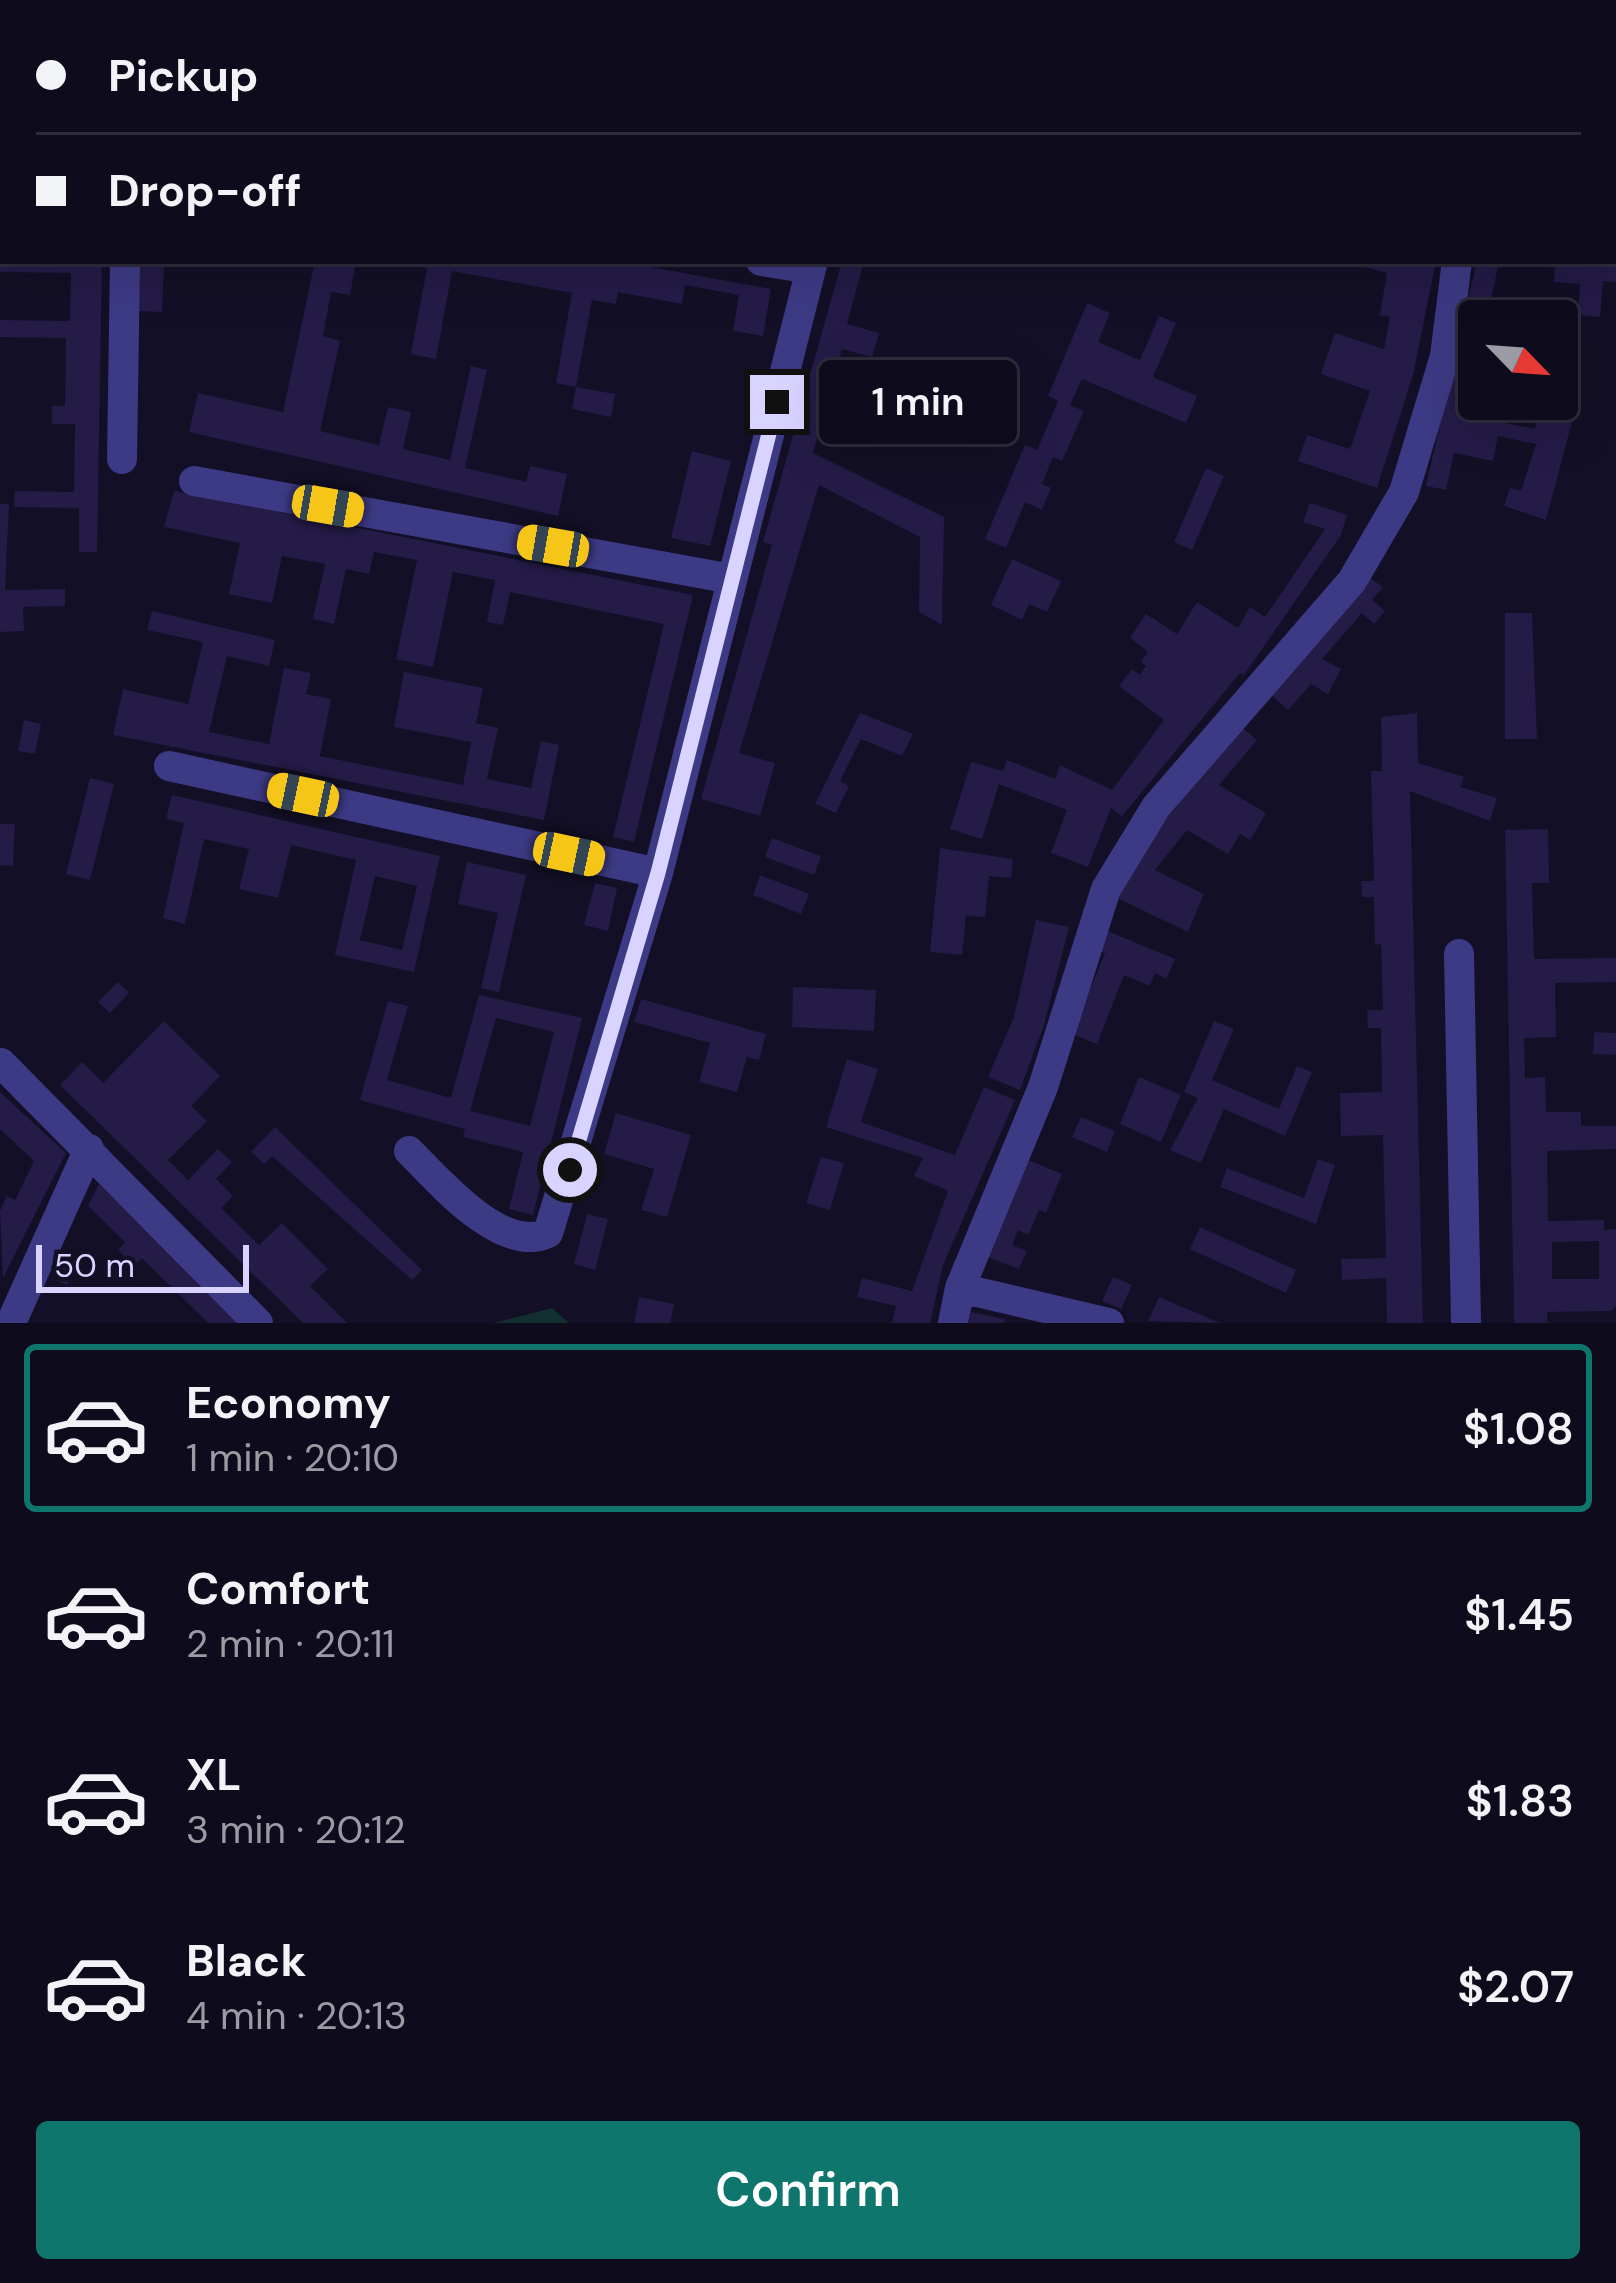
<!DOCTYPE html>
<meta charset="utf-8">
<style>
body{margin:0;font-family:"DM Sans",sans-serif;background:#1c1929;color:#f1f3f6;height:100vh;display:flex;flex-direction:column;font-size:45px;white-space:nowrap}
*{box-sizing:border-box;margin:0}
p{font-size:39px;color:#9b9ba3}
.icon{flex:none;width:66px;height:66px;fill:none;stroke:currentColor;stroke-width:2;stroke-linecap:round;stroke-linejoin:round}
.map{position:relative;height:1323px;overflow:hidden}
.details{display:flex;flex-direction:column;background:#0e0b1c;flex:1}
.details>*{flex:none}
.hud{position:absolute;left:0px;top:0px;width:1617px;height:264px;box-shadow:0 12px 48px #0002,0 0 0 3px #2e2b3b;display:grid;align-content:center;height:264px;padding:0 36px;background:#0e0b1c}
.needle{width:78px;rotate:115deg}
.buttons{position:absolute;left:1458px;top:300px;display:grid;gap:24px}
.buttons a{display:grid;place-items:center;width:120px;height:120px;border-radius:12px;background:#0e0b1c;box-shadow:0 12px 48px #0002,0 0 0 3px #2e2b3b;font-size:60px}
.scale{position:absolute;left:36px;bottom:30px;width:213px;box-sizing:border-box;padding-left:12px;border:6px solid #d9d4ff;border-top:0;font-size:33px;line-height:42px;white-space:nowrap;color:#d9d4ff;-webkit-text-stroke:9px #130f26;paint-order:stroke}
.end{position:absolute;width:54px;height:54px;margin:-27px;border:15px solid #d9d4ff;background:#111;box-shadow:0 0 0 6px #111}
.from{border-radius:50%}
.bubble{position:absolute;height:84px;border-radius:12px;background:#0e0b1c;box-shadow:0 12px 48px #0002,0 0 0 3px #2e2b3b;font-size:39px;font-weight:600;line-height:84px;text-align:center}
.car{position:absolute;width:36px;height:72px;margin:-36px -18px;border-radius:15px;box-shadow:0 0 9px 3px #0007;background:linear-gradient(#f5c518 24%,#345 0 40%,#f5c518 0 76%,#345 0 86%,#f5c518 0)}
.hud b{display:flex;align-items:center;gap:42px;height:114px;font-size:45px}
.hud b+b{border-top:3px solid #2e2b3b}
.hud i{width:30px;height:30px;background:#f1f3f6}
ul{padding:21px 0 0;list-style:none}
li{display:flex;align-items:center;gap:36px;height:168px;margin:0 24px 18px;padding:0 12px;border:6px solid transparent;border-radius:12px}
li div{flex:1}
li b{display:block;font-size:45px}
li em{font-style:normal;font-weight:600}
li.current{border-color:#0f766e}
li>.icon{width:108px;height:108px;stroke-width:1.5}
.cta{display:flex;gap:24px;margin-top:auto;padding:24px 36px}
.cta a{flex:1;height:138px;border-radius:12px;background:#0f766e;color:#fff;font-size:48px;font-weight:600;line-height:138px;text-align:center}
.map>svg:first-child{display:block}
.green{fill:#12302f}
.building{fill:#241b47;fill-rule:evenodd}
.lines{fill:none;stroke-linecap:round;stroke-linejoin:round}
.minor{stroke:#3d3a85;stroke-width:30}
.route{stroke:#d9d4ff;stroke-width:15}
</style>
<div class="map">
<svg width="1616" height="1323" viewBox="0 0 1616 1323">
<rect width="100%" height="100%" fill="#130f26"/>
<path class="green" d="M552,1308L569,1323H494Z"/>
<path class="building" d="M0,261H102L97,552H79V508L14,507L15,491L74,492L75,424H52V406H65L66,338L0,337V320L70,321L71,273L0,272Z
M138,261H164L162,312L137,311Z
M315,261H356L350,295L331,292L323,336L340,341L320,431L379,445L388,407L411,412L403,449L450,460L471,366L487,370L465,468L526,482L530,466L567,474L558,516L189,432L198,393L283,412Z
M401,261H618L771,289L763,336L733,331L739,295L685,285L682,304L618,292L616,304L592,300L576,387L556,383L572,293L452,271L436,359L411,354L427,268Z
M842,261H864L847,324L879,333L872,357L842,349L813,453L944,517L942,625L919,612L920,537L819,485L739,753L775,763L760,816L701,799L772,545L763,542Z
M1343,261H1436L1413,375L1377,488L1298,461L1307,435L1350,449L1370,391L1321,374L1335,333L1384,349L1390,317L1380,315L1387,273Z
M1477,261H1499L1489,311L1507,315L1506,321H1479L1466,415L1535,429L1541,399H1557V391L1579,395L1546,520L1504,506L1510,488L1521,491L1536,444L1498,436L1493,461L1454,453L1446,490L1426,486Z
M1556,261H1616V282L1603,281L1600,317L1578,315L1580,284L1554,282Z
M1087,303L1110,313L1098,342L1140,360L1159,316L1176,323L1153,377L1197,396L1186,423L1082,379L1070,405L1084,411L1062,461L1053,457L1042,484L1051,488L1042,510L1025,502L1006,548L985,539L1025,445L1037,450L1058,401L1048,396Z
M576,387L615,394L611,417L572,409Z
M692,451L731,461L710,546L671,538Z
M1206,468L1224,476L1192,550L1174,542Z
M174,491L693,595L634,842L613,837L664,624L510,592L503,625L487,622L495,580L453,572L433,667L396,659L417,560L374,552L369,574L346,569L334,624L313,619L325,564L282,556L272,603L229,594L240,543L164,527Z
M1310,503L1347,515L1341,535L1244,675L1240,673L1122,816L1111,808L1088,867L1051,853L1067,810L999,784L982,839L950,829L971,762L1003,771L1007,760L1055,779L1060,765L1112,790L1164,720L1119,686L1132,669L1140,675L1146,666L1141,662L1148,652L1130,638L1146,614L1177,634L1197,602L1238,628L1250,607L1265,617L1325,529L1303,522Z
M0,504H9L5,590L65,589V606L23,607L24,631L0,632Z
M1012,559L1061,581L1047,612L1029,604L1022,620L991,605Z
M1370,578L1383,587L1372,600L1385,611L1374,624L1362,613L1322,659L1341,669L1328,694L1311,684L1288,710L1271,695Z
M152,611L275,640L269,666L227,656L209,732L269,744L284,668L311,673L306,694L331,699L320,756L463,785L471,742L394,727L404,672L483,688L476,723L498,728L487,779L531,788L541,741L559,745L544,820L113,735L123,689L188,704L203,642L147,630Z
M1505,613H1532L1537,739H1505Z
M860,713L913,734L902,756L861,739L840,781L849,786L836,813L815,804Z
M1417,713L1418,763L1464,777L1460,787L1497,798L1490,821L1410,791L1423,1323H1387L1386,1278L1342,1280L1341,1259L1386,1258L1383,1135L1341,1136L1340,1093L1382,1092L1381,1028H1368L1367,1010H1383L1381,944L1375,945L1374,897H1362L1361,881H1374L1371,771H1382L1381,717Z
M24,720L41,724L35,754L18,751Z
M1243,728L1257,740L1219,785L1266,813L1250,840L1240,834L1228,854L1187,830L1155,870L1204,894L1188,932L1117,898L1133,858Z
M90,778L114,784L90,880L66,874Z
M172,795L440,856L414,972L335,955L356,860L291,845L278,898L239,889L249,849L204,839L185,924L163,918L184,823L166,819ZM375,876L417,886L402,950L360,940Z
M0,824H15L13,866L0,865Z
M1548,829L1549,883H1532L1534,959L1616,958V982L1555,983L1556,1037L1524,1038L1525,1078L1545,1077L1546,1112H1581V1126H1616V1149L1547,1151L1548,1221L1604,1220V1230L1616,1229V1306L1611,1311L1547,1312L1548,1323H1514L1505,830ZM1599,1241V1279H1552V1242Z
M772,838L821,856L814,875L765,857Z
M940,848L1013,859L1011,878L989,876L985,917L966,916L962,955L930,952Z
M467,862L526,875L499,992L481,988L498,913L458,904Z
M760,875L809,894L801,914L753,895Z
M595,883L617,888L608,931L584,925Z
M1036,920L1069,927L1044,1025L1020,1090L988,1077L1014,1017Z
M1105,930L1175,959L1166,979L1155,973L1150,986L1124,975L1097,1044L1072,1034L1105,953L1099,951Z
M118,982L129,993L110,1013L98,1002Z
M793,987L876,990L874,1031L792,1027Z
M479,995L582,1018L533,1215L509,1209L523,1152L463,1137L465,1129L360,1100L388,1001L408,1006L387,1080L451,1098ZM496,1018L554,1032L530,1126L470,1111Z
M641,999L766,1034L759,1060L747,1057L737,1092L699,1082L710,1043L634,1022Z
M164,1021L220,1076L191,1106L207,1121L168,1160L188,1180L218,1149L232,1162L216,1179L233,1196L221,1208L259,1245L282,1223L328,1269L310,1286L347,1323H303L60,1085L82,1062L103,1083Z
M1214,1021L1234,1029L1212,1080L1279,1109L1297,1066L1312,1072L1285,1136L1224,1109L1201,1163L1170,1150L1198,1098L1184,1092Z
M1594,1032L1616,1033V1055L1593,1054Z
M847,1059L878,1069L861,1122L955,1155L984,1087L1015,1100L943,1265L930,1323H892L896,1306L857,1297L862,1278L912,1291L948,1191L914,1176L923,1158L826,1127Z
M1139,1077L1181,1095L1161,1142L1120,1124Z
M0,1092L66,1153L3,1278L0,1211L7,1196L15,1200L34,1161L0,1129Z
M616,1113L691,1135L667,1217L641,1210L654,1169L604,1154Z
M1081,1117L1115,1131L1107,1152L1072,1137Z
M275,1127L422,1270L412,1280L272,1156L264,1164L251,1152Z
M821,1157L844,1163L830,1210L806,1203Z
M1318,1159L1335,1165L1316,1224L1220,1187L1227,1168L1304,1198Z
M1028,1160L1062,1174L1046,1213L1039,1210L1028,1235L1018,1230L1012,1245L1027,1251L1019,1269L987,1257Z
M99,1184L215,1297L240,1323H208L142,1258L134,1266L118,1250L125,1242L88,1206Z
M587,1214L608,1219L595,1270L574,1264Z
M1200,1227L1296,1270L1286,1293L1190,1249Z
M69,1254L79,1259L67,1285L57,1281Z
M1113,1277L1132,1285L1121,1309L1102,1301Z
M639,1297L674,1304L670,1323H634Z
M1159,1297L1220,1323L1148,1321Z
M971,1312L1005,1319L1004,1323H969Z"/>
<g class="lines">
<path class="minor" d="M1464,0V3
M128,3V0
M878,3L879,0
M761,261L811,269
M122,459L125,261
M194,481L732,579
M169,766L658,873L813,261
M1459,954L1466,1323
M1,1063L258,1323
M409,1151C439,1181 502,1255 548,1233L658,873
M960,1288L1109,1323
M11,1323L89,1149
M953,1323L960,1288L1043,1087L1106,889L1156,807L1352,581L1404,492L1445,356L1457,261"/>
</g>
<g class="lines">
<path class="route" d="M570,1170L658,873L777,402"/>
</g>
</svg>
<div class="buttons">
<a><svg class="needle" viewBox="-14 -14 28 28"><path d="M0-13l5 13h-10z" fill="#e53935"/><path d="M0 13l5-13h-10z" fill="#9b9ba3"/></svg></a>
</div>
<div class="scale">50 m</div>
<i class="end from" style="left:570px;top:1170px"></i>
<i class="end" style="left:777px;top:402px"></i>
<div class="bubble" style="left:819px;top:360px;width:198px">1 min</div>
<i class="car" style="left:328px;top:506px;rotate:100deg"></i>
<i class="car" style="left:553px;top:546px;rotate:280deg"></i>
<i class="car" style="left:303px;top:795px;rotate:282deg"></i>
<i class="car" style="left:569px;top:854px;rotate:102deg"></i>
<div class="hud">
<b><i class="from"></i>Pickup</b>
<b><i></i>Drop-off</b>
</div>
</div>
<section class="details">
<ul>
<li class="current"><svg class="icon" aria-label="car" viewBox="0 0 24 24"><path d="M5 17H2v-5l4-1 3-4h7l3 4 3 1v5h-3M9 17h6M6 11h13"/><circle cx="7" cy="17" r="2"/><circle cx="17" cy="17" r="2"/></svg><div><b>Economy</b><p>1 min · 20:10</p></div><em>$1.08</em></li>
<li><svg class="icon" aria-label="car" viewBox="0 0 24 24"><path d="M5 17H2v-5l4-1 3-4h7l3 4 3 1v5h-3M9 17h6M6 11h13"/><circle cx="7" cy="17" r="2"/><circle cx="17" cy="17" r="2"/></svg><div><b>Comfort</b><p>2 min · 20:11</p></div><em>$1.45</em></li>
<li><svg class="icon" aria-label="car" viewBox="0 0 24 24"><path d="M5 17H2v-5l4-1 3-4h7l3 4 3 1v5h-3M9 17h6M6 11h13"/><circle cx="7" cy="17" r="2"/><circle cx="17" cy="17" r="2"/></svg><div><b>XL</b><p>3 min · 20:12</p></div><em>$1.83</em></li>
<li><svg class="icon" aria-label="car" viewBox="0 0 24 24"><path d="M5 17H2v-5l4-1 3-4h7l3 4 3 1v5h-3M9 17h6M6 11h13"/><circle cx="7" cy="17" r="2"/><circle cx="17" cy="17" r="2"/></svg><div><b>Black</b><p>4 min · 20:13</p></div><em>$2.07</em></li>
</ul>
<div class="cta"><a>Confirm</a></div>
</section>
